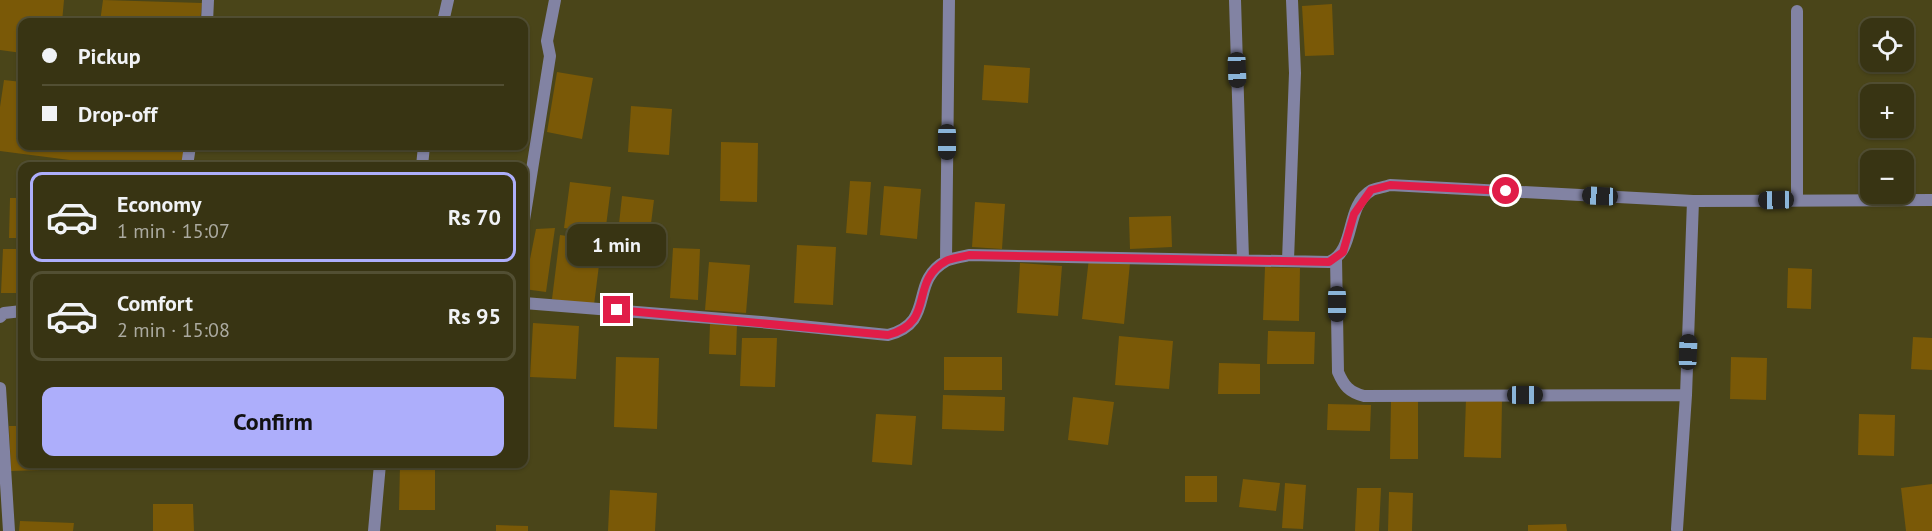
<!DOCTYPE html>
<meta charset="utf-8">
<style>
body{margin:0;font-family:"PT Sans",sans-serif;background:#3f3c1c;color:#f1f3f6;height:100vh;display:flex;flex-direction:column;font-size:22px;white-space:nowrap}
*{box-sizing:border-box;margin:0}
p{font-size:20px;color:#abaaa0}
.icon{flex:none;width:33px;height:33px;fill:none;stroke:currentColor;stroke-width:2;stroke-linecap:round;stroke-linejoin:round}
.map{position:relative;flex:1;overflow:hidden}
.sheet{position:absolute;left:18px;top:162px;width:510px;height:306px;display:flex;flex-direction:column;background:#383413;border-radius:12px;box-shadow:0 2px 4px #0004,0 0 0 2px #524f33}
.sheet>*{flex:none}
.top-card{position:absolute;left:18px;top:18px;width:510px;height:132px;border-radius:12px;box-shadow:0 2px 4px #0004,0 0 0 2px #524f33;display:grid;align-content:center;height:132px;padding:0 24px;background:#383413}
.controls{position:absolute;left:1860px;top:18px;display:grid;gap:12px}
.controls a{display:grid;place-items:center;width:54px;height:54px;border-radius:12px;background:#383413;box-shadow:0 2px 4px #0004,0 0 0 2px #524f33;font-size:30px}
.end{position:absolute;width:27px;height:27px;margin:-14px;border:8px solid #e11d48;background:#fff;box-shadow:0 0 0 3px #fff}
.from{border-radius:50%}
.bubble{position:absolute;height:42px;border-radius:12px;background:#383413;box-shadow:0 2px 4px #0004,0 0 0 2px #524f33;font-size:20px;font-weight:600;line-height:42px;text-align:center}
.car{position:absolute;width:18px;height:36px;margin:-18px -9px;border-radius:8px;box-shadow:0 0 4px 2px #0007;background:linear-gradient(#222 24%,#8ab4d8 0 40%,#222 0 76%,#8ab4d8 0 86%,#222 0)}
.top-card b{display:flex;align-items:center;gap:21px;height:57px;font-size:22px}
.top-card b+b{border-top:2px solid #524f33}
.top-card i{width:15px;height:15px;background:#f1f3f6}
ul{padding:10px 0 0;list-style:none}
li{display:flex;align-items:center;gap:18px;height:90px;margin:0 12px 9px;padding:0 12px;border:3px solid #524f33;border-radius:12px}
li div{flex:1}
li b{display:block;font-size:22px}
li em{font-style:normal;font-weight:600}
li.on{border-color:#adaefb}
li>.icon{width:54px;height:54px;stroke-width:1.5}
.action{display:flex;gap:12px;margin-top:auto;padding:12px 24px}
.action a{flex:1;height:69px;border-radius:12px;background:#adaefb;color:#111;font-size:24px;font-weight:600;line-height:69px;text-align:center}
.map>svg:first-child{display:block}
.building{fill:#7a5907}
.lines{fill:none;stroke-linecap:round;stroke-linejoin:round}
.service{stroke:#8283a3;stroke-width:12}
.minor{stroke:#8283a3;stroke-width:12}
.route{stroke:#e11d48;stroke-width:8}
</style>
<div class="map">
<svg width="1932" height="531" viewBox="0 0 1932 531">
<rect width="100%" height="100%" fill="#4a4519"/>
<path class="building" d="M0,0H64L62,22H22V53L0,50Z
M103,0L202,3L200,22H100Z
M1332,4L1334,55L1305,56L1302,6Z
M391,18L426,21V22H390Z
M984,65L1030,68L1028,103L982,100Z
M557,72L593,78L582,139L547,132Z
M4,80L22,82V146H184L182,166H116L0,151V107Z
M631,106L672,109L669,155L628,152Z
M721,142L758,143L757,202L720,201Z
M850,181L871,182L867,235L846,233Z
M570,182L611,187L605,234L564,228Z
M884,186L921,189L917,239L880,235Z
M622,196L654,200L648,247L617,243Z
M10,198H22V238H9Z
M975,202L1005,204L1002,249L972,247Z
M1171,216L1172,247L1130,249L1129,217Z
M555,228L546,292L524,289L536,229Z
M560,235L602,241L594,305L552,299Z
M797,245L836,247L833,305L794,303Z
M673,248L700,249L698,300L670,298Z
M3,249H22V293H1Z
M1089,258L1130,263L1124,324L1082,319Z
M709,262L750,265L746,313L705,310Z
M1020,263L1062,266L1058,316L1017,313Z
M1265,267L1300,268L1299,321L1263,320Z
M1788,268L1812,269L1811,309L1787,308Z
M533,323L579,326L576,379L530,377Z
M710,323H737L736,355L709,354Z
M1268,331L1315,332L1314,364H1267Z
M1119,336L1173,341L1169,389L1115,385Z
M1913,337L1932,338V370L1911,369Z
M742,338H777L775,387L740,386Z
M616,357L659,358L657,429L614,427Z
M944,357H1002V390H944Z
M1731,357L1767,358L1766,400L1730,399Z
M1219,363L1260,364V394H1218Z
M943,395L1005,397L1004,431L942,429Z
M1073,397L1114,402L1108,445L1068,440Z
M1466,399L1502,400L1501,458L1464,457Z
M1391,401H1418V459H1390Z
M1328,404L1371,405L1370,431L1327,430Z
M876,414L916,416L912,465L872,462Z
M1859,414L1895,415L1894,456L1858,455Z
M9,426H22V464H73V469L11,471Z
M400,465H435V510H399Z
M1185,476H1217V502H1185Z
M1243,479L1280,483L1276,511L1239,507Z
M1285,483L1306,485L1303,529L1282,528Z
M1932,484V531H1906L1901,488Z
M1357,488H1381L1379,531H1355Z
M610,490L657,493L655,531H608Z
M1389,492L1413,493L1412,531H1388Z
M153,504H193L194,531H153Z
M20,521L74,523L73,531H19Z
M1566,524L1567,531H1528V525Z
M496,525L528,526V531H496Z"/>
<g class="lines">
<path class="service" d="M207,22L208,0
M187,166L190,146
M1797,200V11"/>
<path class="minor" d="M1235,0L1243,259
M443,22L448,0
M422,166L424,146
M524,220L550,56L547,41L555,0
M1336,258L1338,372C1344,386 1349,392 1364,396L1686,395
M1288,260L1295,73L1292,0
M946,261L949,0
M524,303L761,322L888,335C937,322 908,282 946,261C952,258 962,257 969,255L1329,262C1357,250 1344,206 1372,190C1377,188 1385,187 1390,185L1693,201L1932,200
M0,317L4,313L22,311
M0,388L9,531
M1677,529L1686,395L1693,201
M374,531L380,464"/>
</g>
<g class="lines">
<path class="route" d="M617,310L888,335C937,322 908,282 946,261C952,258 962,257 969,255L1329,262L1343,252L1354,214L1371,190L1390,185L1506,191"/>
</g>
</svg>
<div class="controls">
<a><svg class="icon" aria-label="locate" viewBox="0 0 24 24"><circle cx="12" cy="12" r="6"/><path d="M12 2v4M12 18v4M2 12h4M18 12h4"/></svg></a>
<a>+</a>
<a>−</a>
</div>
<i class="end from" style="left:1506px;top:191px"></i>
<i class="end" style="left:617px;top:310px"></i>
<div class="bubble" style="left:567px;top:224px;width:99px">1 min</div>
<i class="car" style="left:1237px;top:70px;rotate:178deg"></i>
<i class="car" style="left:947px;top:142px;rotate:180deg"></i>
<i class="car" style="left:1600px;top:196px;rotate:273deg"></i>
<i class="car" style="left:1776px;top:200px;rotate:269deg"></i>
<i class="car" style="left:1337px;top:304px;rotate:180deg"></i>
<i class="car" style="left:1688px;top:352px;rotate:2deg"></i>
<i class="car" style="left:1525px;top:395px;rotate:90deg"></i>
<div class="top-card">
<b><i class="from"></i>Pickup</b>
<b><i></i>Drop-off</b>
</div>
<section class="sheet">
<ul>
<li class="on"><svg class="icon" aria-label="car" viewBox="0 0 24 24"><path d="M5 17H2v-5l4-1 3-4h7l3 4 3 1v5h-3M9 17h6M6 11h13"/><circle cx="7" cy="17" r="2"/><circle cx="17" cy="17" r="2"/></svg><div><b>Economy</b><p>1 min · 15:07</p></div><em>Rs 70</em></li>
<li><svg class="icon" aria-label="car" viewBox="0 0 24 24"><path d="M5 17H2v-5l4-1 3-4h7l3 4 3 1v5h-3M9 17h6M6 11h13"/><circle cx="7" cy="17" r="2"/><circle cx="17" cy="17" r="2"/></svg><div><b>Comfort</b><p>2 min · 15:08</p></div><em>Rs 95</em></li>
</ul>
<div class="action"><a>Confirm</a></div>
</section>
</div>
